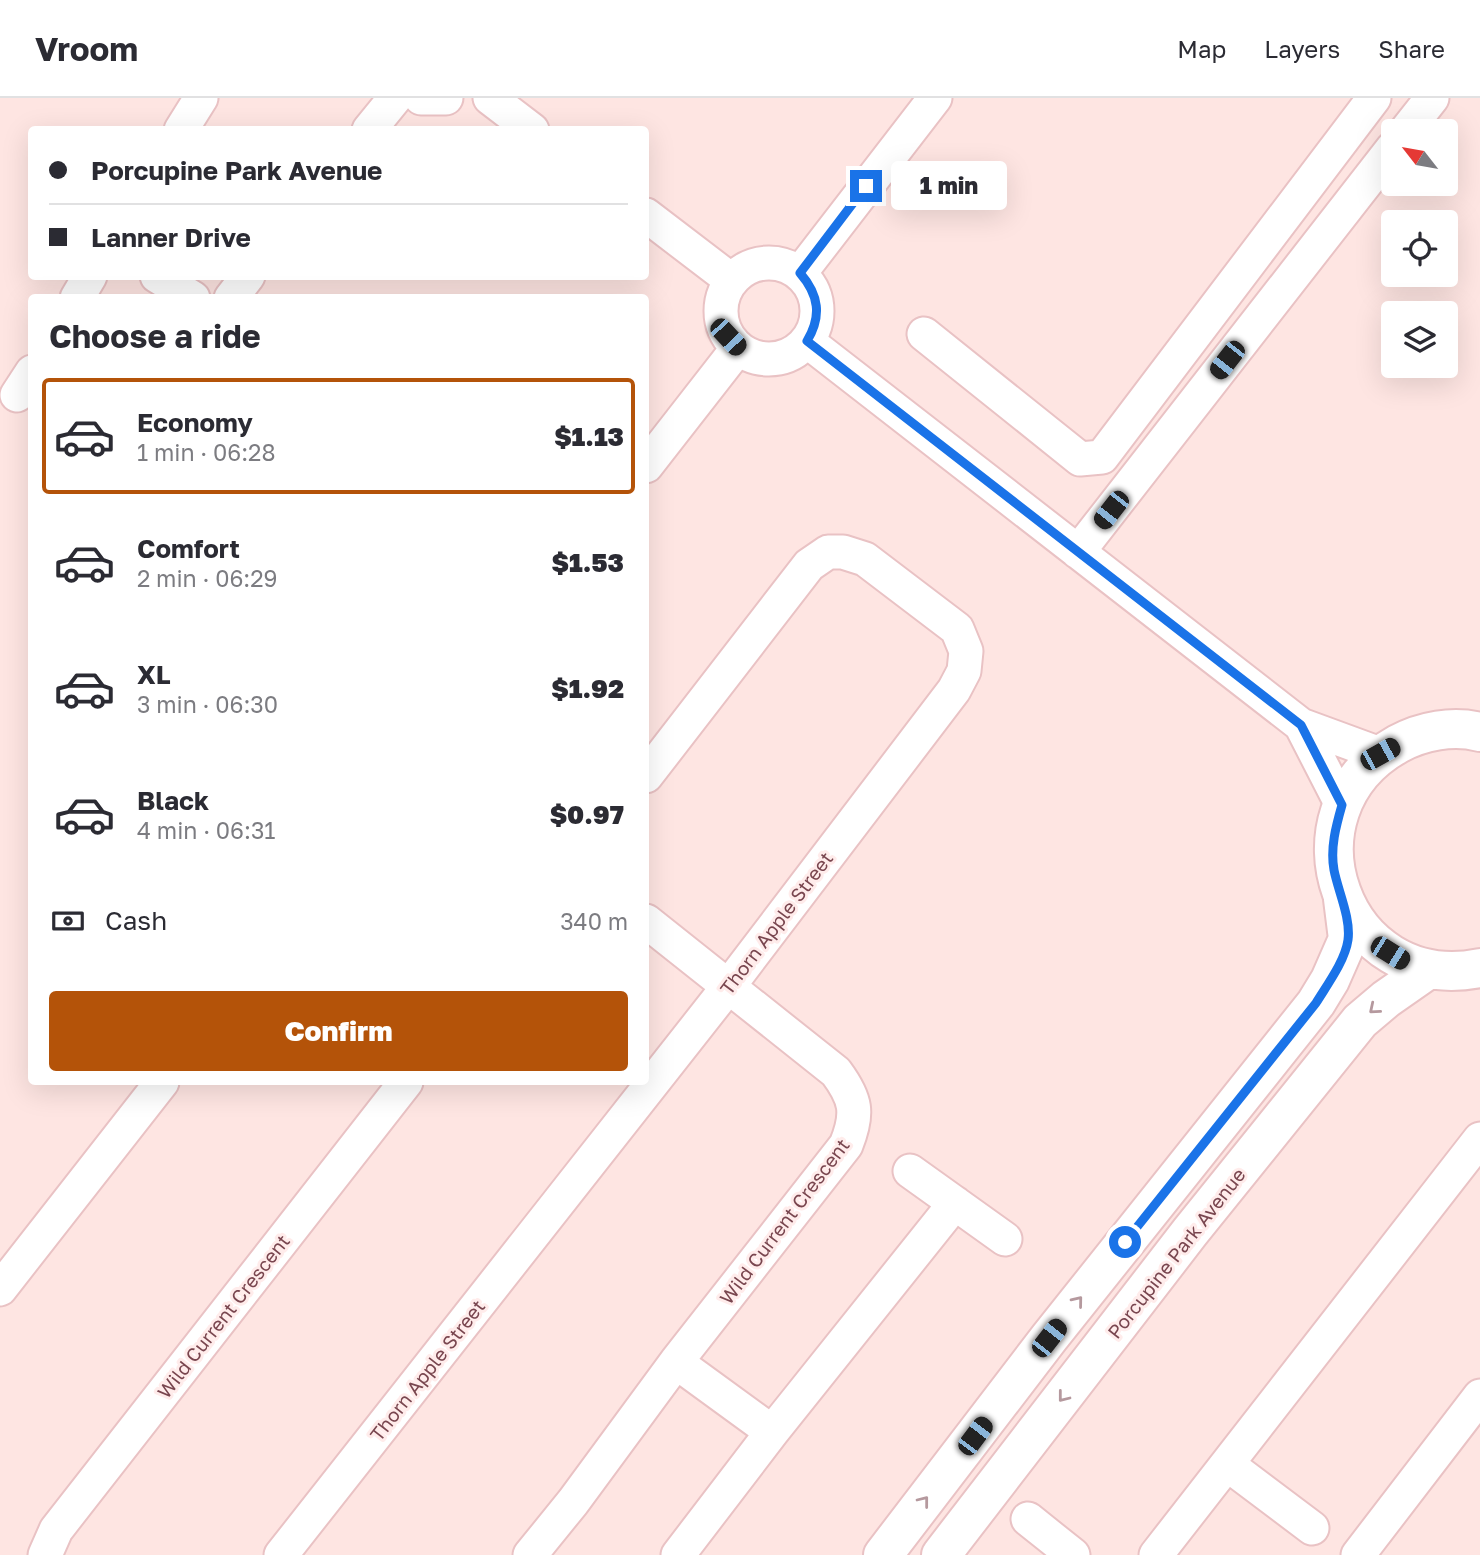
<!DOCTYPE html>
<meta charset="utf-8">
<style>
body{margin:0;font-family:"Golos Text",sans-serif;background:#f7f7f7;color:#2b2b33;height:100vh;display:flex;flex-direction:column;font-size:26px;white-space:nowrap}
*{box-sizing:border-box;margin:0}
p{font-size:23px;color:#7c7c81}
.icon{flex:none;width:38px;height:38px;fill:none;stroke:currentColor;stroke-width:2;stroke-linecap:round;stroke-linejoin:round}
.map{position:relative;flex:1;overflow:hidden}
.drawer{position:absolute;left:28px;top:196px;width:621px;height:791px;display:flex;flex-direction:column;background:#fff;border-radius:7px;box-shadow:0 7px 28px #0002}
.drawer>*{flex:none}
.guide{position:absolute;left:28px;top:28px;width:621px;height:154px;border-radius:7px;box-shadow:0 7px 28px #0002;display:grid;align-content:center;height:154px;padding:0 21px;background:#fff}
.needle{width:46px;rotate:301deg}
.tools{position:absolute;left:1381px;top:21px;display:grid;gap:14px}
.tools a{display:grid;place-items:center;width:77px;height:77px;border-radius:7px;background:#fff;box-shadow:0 7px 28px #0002;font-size:35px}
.end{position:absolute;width:32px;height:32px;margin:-16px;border:9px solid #1a73e8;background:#fff;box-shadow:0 0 0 4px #fff}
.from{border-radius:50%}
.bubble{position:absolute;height:49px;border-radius:7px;background:#fff;box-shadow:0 7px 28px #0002;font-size:23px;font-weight:800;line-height:49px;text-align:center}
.car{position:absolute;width:21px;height:42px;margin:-21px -10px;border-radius:9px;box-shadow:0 0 5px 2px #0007;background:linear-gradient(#222 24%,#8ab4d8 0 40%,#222 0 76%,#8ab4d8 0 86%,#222 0)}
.guide b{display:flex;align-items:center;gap:24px;height:66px;font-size:26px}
.guide b+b{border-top:2px solid #e1e1e2}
.guide i{width:18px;height:18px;background:#2b2b33}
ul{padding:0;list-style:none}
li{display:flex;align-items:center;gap:21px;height:116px;margin:0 14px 10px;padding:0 7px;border:4px solid transparent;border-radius:7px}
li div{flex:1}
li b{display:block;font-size:26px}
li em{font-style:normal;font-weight:800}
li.selected{border-color:#b45309}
li>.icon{width:63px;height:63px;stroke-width:1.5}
h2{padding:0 21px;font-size:32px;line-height:84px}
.pay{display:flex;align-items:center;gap:18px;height:77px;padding:0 21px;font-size:26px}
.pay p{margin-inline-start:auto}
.button{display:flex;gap:14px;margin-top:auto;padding:14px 21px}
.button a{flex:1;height:80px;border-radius:7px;background:#b45309;color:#fff;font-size:28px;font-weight:800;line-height:80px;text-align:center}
header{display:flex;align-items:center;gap:42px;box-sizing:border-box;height:98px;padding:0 35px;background:#fff;border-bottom:2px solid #e1e1e2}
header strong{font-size:33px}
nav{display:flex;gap:38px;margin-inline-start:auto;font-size:24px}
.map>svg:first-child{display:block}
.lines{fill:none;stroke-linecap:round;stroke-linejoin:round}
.minor-casing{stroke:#e9c2c4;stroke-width:37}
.tertiary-casing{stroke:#e9c2c4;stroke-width:42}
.minor{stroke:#fff;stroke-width:33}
.tertiary{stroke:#fff;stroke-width:38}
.oneway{stroke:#b5999e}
.route{stroke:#1a73e8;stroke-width:9}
.labels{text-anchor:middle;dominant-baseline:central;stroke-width:6;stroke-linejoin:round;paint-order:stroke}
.street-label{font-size:19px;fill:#79464f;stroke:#ffeceb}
</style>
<header>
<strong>Vroom</strong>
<nav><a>Map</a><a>Layers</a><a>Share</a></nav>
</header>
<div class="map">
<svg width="1480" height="1457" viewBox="0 0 1480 1457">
<rect width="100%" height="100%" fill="#fee5e2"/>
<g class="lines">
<g class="minor-casing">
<path id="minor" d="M421,0H446
M490,0L532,32
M181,32L201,0
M369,32L395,0
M1406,33L1432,0
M646,117L731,182
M721 213a48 48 0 1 1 96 0a48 48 0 1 1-96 0Z
M800,175L935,0
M157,178L193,200
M77,200L90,178
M231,200L248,178
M924,236L1080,361L1102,359L1374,0
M807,243L1301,627L1380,656
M17,297L32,274
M646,368L738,250
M1078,454L1393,50
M1301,627L1342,707
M910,1073L1005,1141
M0,1191L162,984
M676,1264L772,1334
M1227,1366L1312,1430
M1028,1421L1073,1457
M45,1457L56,1432L406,984
M281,1457L728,889L954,592L964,573L966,553L957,531L865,461L843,454H828L809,467L646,678
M530,1457L573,1404L676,1264L846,1047C859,1015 856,1001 836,974L646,823
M678,1457L772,1334L955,1105
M1156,1457L1480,1041
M1358,1457L1480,1298"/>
</g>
<g class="tertiary-casing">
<path id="tertiary" d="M1480,634C1453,627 1422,633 1398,646C1276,714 1342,898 1480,870
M883,1457L1049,1240L1316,905L1330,882L1348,841L1343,801
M941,1457L1190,1134L1360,923L1386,901L1429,871"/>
</g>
<use href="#minor" class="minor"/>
<use href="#tertiary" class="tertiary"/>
</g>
<defs><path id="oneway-chevron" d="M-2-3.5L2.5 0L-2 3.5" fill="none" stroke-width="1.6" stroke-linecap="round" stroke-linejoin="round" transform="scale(1.75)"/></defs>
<g class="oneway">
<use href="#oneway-chevron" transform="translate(1374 911) rotate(140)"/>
<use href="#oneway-chevron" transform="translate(1078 1203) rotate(-51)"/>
<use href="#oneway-chevron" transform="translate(1063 1299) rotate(128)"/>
<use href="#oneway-chevron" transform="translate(924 1403) rotate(-52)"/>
</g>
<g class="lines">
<path class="route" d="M866,88L800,175C819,197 822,218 807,243L1301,627L1342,707C1336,728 1330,750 1334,772C1338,793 1351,820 1348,842C1345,863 1327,887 1316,905L1125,1144"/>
</g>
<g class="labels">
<g class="street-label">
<text transform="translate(776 825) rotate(-53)">Thorn Apple Street</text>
<text transform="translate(784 1123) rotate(-53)">Wild Current Crescent</text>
<text transform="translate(1176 1155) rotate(-52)">Porcupine Park Avenue</text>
<text transform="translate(223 1218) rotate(-52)">Wild Current Crescent</text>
<text transform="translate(427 1272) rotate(-52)">Thorn Apple Street</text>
</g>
</g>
</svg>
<div class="tools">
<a><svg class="needle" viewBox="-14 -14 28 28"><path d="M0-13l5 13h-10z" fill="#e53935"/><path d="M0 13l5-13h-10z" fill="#7c7c81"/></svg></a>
<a><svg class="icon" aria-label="locate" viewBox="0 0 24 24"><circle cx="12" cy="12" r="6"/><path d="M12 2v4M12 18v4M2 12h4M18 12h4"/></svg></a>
<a><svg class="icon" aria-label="layers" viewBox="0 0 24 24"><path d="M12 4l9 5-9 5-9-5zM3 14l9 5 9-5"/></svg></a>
</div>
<i class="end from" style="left:1125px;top:1144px"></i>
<i class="end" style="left:866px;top:88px"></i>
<div class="bubble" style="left:891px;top:63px;width:116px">1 min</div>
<i class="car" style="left:728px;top:239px;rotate:137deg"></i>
<i class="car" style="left:1227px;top:262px;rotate:218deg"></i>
<i class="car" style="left:1111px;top:412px;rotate:218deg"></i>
<i class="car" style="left:1380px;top:656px;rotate:61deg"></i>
<i class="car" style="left:1390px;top:855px;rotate:122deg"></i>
<i class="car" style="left:1049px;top:1240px;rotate:38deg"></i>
<i class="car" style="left:975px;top:1338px;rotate:37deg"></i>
<div class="guide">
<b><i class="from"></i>Porcupine Park Avenue</b>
<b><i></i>Lanner Drive</b>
</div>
<section class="drawer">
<h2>Choose a ride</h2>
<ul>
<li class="selected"><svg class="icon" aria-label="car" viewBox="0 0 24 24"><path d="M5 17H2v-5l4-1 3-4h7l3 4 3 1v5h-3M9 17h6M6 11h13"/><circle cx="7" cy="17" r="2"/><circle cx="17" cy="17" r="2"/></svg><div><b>Economy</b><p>1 min · 06:28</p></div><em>$1.13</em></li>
<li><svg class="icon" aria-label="car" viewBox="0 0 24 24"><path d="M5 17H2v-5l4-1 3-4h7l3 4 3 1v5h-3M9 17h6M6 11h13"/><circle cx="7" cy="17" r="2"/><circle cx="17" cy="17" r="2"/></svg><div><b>Comfort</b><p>2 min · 06:29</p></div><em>$1.53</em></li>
<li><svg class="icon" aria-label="car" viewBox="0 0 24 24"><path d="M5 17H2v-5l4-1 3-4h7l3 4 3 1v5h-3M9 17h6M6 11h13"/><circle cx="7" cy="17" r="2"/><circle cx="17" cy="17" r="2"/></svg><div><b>XL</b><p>3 min · 06:30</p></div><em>$1.92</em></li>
<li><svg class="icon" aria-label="car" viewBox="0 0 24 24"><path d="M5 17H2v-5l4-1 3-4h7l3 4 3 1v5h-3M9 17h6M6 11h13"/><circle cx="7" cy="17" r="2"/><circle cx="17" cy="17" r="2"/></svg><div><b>Black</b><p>4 min · 06:31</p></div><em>$0.97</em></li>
</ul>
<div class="pay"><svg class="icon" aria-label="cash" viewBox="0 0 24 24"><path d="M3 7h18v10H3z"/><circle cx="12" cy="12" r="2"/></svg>Cash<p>340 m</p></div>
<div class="button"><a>Confirm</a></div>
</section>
</div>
